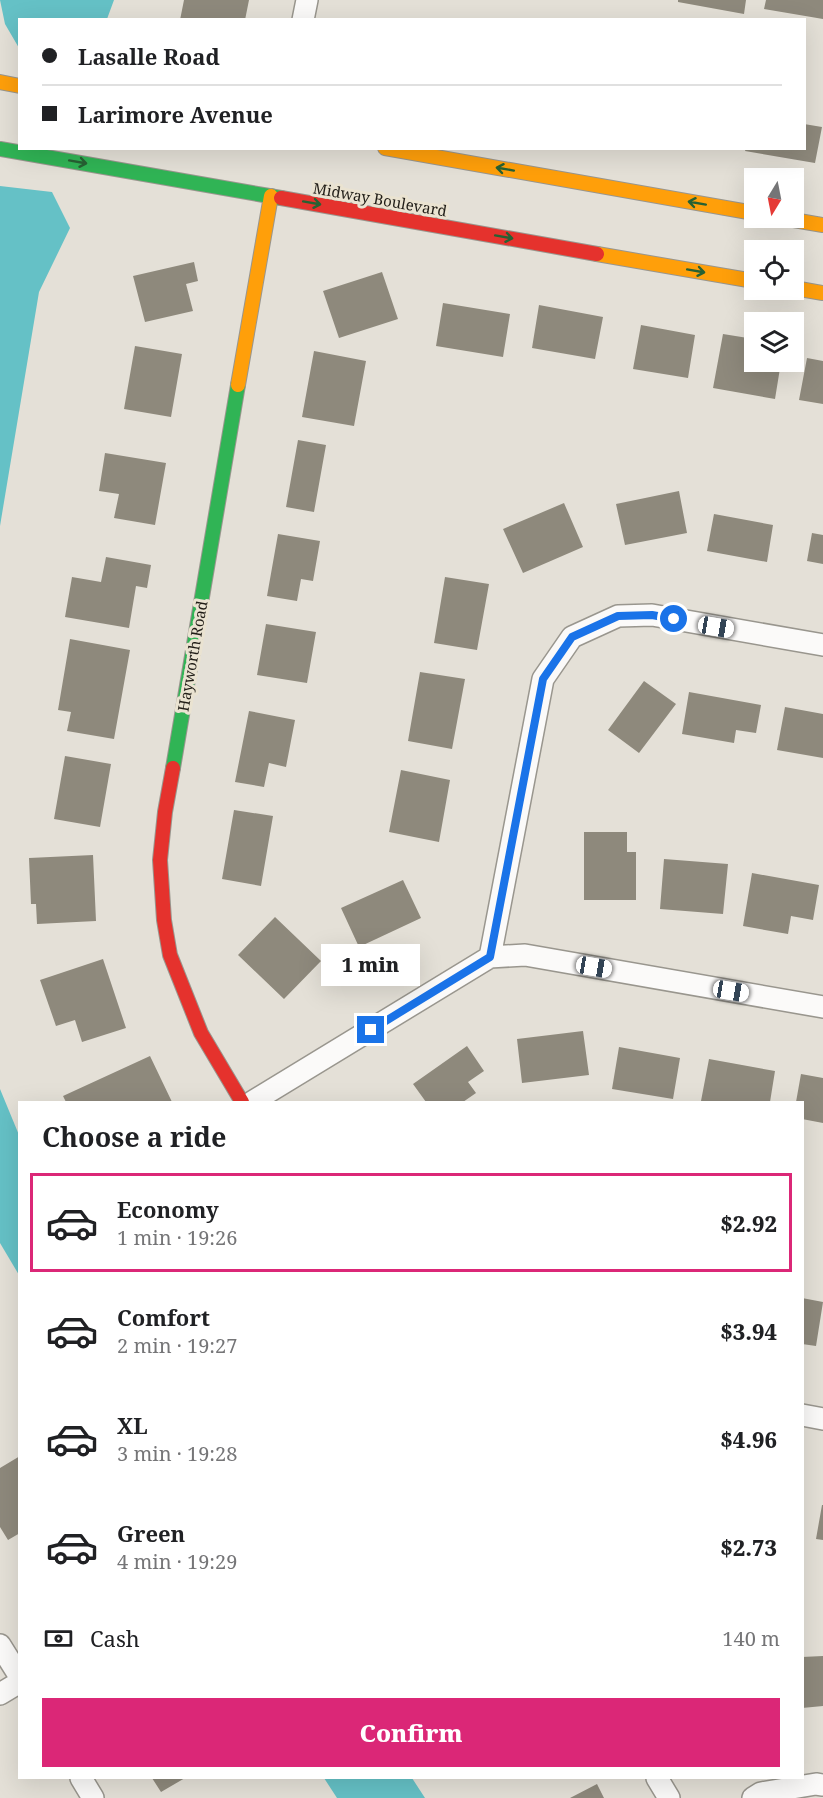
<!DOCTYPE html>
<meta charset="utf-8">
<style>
body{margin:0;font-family:"Noto Serif",serif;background:#f6f6f6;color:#202124;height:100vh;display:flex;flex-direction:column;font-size:22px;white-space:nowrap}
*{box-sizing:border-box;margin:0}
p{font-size:20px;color:#757577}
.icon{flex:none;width:33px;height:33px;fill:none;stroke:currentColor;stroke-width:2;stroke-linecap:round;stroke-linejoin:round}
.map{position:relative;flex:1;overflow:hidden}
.sheet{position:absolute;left:18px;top:1101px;width:786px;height:678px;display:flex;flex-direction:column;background:#fff;border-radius:0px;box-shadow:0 6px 24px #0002}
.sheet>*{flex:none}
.guide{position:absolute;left:18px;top:18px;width:788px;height:132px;border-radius:0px;box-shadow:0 6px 24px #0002;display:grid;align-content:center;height:132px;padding:0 24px;background:#fff}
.needle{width:39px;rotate:190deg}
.fabs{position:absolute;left:744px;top:168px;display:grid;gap:12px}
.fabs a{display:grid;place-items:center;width:60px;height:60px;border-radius:0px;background:#fff;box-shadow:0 6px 24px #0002;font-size:30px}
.end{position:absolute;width:27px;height:27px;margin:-14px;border:8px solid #1a73e8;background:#fff;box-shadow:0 0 0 3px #fff}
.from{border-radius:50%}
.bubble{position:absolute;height:42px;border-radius:0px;background:#fff;box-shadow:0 6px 24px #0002;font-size:20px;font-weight:800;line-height:42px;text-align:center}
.car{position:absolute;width:18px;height:36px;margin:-18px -9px;border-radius:8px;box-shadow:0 0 4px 2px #0007;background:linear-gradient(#fff 24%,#345 0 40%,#fff 0 76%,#345 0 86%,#fff 0)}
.guide b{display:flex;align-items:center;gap:21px;height:57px;font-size:22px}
.guide b+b{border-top:2px solid #e0e0e0}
.guide i{width:15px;height:15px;background:#202124}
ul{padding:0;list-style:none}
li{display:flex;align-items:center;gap:18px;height:99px;margin:0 12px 9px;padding:0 12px;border:3px solid transparent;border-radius:0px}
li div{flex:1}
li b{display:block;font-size:22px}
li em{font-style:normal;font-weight:800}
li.current{border-color:#db2777}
li>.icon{width:54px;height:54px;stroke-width:1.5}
h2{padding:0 24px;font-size:27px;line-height:72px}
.pay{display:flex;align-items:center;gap:15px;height:66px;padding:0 24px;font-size:22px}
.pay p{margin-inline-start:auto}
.action{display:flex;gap:12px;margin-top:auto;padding:12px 24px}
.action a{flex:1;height:69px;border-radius:0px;background:#db2777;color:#fff;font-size:24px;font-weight:800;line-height:69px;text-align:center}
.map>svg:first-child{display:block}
.water{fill:#65c1c6}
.building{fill:#8e897c}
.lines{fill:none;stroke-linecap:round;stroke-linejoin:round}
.street-casing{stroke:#99968e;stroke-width:24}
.fast-casing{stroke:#99968e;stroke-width:16}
.slow-casing{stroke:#99968e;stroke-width:16}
.jam-casing{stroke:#99968e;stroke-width:16}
.street{stroke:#fbfaf9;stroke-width:21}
.fast{stroke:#30b455;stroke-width:14}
.slow{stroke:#ff9f0a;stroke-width:14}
.jam{stroke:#e5322d;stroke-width:14}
.oneway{stroke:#276133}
.route{stroke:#1a73e8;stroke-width:8}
.labels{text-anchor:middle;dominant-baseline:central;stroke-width:6;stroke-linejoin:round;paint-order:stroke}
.street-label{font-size:15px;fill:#201d17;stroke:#eae3d1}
</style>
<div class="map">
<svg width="823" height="1798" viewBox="0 0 823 1798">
<rect width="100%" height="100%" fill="#e4e0d7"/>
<path class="water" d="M0,0H114L107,19L20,20L19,48L5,24Z
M0,186L52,192L70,228L39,292L0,526Z
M0,1089L19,1135V1275L0,1243Z
M324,1778H412L425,1798H337Z"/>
<path class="building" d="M184,0H249L245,20H180Z
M678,0H746L744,14L678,2Z
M766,0H823V19L764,9Z
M804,124L822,127L815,163L745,151L746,148H804Z
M194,262L198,281L186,284L193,311L145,322L133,276Z
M382,272L398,319L339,338L323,291Z
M443,303L510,314L503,357L436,346Z
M539,305L603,317L595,359L532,348Z
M641,325L695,335L688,378L633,369Z
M723,334L754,339V362H781L775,399L713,388Z
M135,346L182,354L171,417L124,409Z
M314,351L366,361L354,426L302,417Z
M807,358L823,361V404L799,400Z
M298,440L326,445L314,512L286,507Z
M105,453L166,463L155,525L114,518L119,494L99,491Z
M679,491L687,533L625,545L616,504Z
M564,503L583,547L523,573L503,529Z
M714,514L773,525L767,562L707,551Z
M812,533L823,535V564L807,561Z
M278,534L320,541L313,581L301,579L297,601L267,596Z
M106,557L151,565L147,588L136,586L129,628L65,617L72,577L101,582Z
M445,577L489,584L477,650L434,643Z
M266,624L316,632L307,683L257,675Z
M70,639L130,650L114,739L67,731L71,712L58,710Z
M420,672L465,679L452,749L408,741Z
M644,681L676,704L639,753L608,730Z
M689,692L761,705L756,733L736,730L734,743L682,734Z
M785,707L823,714V758L777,750Z
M249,711L295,720L286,767L269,763L264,787L235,782Z
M65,756L111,764L100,827L54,819Z
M401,770L450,780L439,842L389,832Z
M234,810L273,816L261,886L222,879Z
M584,832H627V852H636V900H584Z
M93,855L96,921L37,924L36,904H31L29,858Z
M664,859L728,864L723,914L660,909Z
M752,873L819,885L813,920L791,916L788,934L743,926Z
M403,880L421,918L359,947L341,908Z
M275,917L321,961L284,999L238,955Z
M103,959L126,1028L82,1042L75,1020L56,1026L40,980Z
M583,1031L589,1075L522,1083L517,1039Z
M467,1046L484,1071L468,1082L476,1093L463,1102H426L413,1084Z
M619,1047L680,1058L673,1099L612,1089Z
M150,1056L172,1102H66L63,1096Z
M709,1059L775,1071L770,1102L701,1101Z
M801,1074L823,1078V1123L802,1119V1102H796Z
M802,1298L823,1302L816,1346L802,1344Z
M20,1456V1533L8,1540L0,1527V1468Z
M822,1505H823V1540L816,1539Z
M823,1656V1706L802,1708V1657Z
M152,1778H185L161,1792Z
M597,1784L604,1798H570Z"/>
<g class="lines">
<g class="street-casing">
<path id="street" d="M303,20L307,0
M490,957L543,679L572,637L618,616L652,615L823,645
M252,1102L490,957L525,955L823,1007
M802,1415L823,1419
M0,1645L20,1677
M0,1694L20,1682
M81,1778L93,1798
M657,1778L669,1798
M753,1798L761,1793L816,1784L823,1785"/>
</g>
<g class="fast-casing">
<path id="fast" d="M0,149L281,198
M173,768L238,385"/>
</g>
<g class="slow-casing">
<path id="slow" d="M0,82L20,86
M385,148L754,213
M782,218L823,225
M597,254L754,281
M794,288L823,293
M238,385L271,196"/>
</g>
<g class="jam-casing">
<path id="jam" d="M281,198L597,254
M173,768L165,812L160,860L164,920L170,955L201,1033L242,1102"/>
</g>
<use href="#street" class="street"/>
<use href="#fast" class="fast"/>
<use href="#slow" class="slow"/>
<use href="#jam" class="jam"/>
</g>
<defs><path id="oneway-shaft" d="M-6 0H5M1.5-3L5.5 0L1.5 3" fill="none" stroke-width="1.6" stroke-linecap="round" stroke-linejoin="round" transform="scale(1.5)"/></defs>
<g class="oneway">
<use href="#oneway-shaft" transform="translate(78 162) rotate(10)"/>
<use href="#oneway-shaft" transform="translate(505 169) rotate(-170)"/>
<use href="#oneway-shaft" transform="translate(312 203) rotate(10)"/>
<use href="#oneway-shaft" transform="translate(697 203) rotate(-170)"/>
<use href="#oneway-shaft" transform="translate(504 237) rotate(10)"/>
<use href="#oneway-shaft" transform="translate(696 271) rotate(10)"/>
</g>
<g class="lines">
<path class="route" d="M371,1030L490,957L543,679L572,637L618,616L652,615L674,619"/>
</g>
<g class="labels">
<g class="street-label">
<text transform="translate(380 199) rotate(10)">Midway Boulevard</text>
<text transform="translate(192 656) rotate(-80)">Hayworth Road</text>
</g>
</g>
</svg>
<div class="fabs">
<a><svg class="needle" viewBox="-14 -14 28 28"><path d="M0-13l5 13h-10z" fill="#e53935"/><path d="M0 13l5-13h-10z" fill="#757577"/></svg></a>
<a><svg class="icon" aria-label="locate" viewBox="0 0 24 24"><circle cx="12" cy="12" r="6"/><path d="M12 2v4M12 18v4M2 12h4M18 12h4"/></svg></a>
<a><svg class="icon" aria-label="layers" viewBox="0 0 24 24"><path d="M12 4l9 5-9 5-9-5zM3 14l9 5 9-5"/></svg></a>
</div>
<i class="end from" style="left:674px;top:619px"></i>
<i class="end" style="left:371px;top:1030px"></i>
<div class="bubble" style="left:321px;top:944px;width:99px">1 min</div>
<i class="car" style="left:716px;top:627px;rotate:100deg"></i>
<i class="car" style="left:594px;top:967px;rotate:100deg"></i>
<i class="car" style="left:731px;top:991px;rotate:100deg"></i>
<div class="guide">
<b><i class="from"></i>Lasalle Road</b>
<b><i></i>Larimore Avenue</b>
</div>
<section class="sheet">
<h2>Choose a ride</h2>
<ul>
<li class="current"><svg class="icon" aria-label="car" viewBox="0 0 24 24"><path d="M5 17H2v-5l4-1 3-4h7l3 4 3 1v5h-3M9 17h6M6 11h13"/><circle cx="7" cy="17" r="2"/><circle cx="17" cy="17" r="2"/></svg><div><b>Economy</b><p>1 min · 19:26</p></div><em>$2.92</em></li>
<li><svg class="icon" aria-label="car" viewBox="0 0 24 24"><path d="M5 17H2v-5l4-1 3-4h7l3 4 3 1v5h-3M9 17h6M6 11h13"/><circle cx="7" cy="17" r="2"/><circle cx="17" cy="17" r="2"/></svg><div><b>Comfort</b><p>2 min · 19:27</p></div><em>$3.94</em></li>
<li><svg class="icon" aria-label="car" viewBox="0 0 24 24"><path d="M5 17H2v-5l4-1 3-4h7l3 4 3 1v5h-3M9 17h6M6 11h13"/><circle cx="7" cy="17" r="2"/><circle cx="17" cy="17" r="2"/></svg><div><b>XL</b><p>3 min · 19:28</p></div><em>$4.96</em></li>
<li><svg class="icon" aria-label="car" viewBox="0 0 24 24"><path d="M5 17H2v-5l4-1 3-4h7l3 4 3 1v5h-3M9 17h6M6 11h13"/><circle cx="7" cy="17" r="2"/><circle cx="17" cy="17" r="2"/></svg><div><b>Green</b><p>4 min · 19:29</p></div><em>$2.73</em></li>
</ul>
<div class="pay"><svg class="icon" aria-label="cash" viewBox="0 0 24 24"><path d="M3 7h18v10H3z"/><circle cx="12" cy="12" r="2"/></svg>Cash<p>140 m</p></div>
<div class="action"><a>Confirm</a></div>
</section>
</div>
